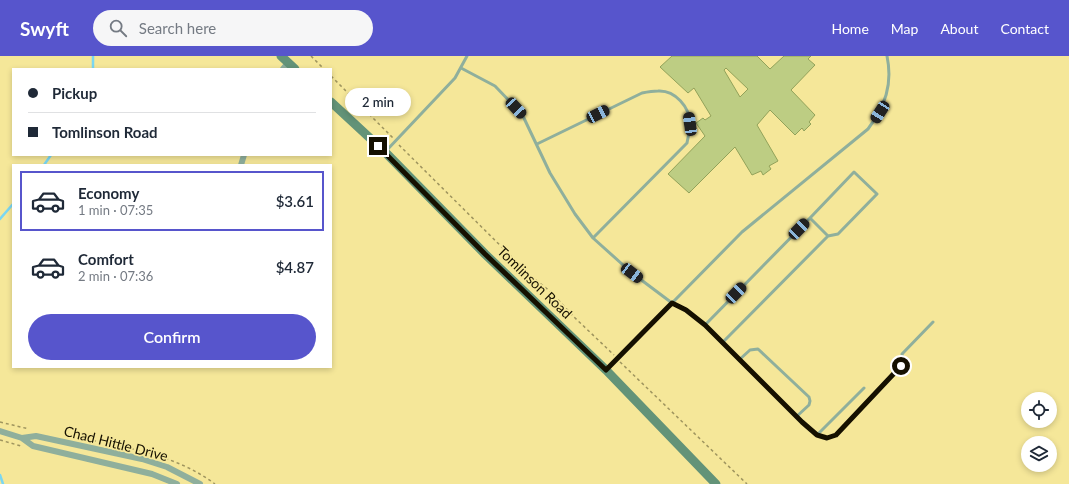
<!DOCTYPE html>
<meta charset="utf-8">
<style>
body{margin:0;font-family:Lato,sans-serif;background:#f6f6f7;color:#1f2937;height:100vh;display:flex;flex-direction:column;font-size:15px;white-space:nowrap}
*{box-sizing:border-box;margin:0}
p{font-size:13px;color:#747a83}
.icon{flex:none;width:22px;height:22px;fill:none;stroke:currentColor;stroke-width:2;stroke-linecap:round;stroke-linejoin:round}
.map{position:relative;flex:1;overflow:hidden}
.drawer{position:absolute;left:12px;top:108px;width:320px;height:204px;display:flex;flex-direction:column;background:#fff;border-radius:0px;box-shadow:0 2px 6px #0003}
.drawer>*{flex:none}
.top-card{position:absolute;left:12px;top:12px;width:320px;height:88px;border-radius:0px;box-shadow:0 2px 6px #0003;display:grid;align-content:center;height:88px;padding:0 16px;background:#fff}
.buttons{position:absolute;left:1021px;top:336px;display:grid;gap:8px}
.buttons a{display:grid;place-items:center;width:36px;height:36px;border-radius:50%;background:#fff;box-shadow:0 2px 6px #0003;font-size:20px}
.end{position:absolute;width:18px;height:18px;margin:-9px;border:5px solid #151000;background:#fff;box-shadow:0 0 0 2px #fff}
.from{border-radius:50%}
.bubble{position:absolute;height:28px;border-radius:14px;background:#fff;box-shadow:0 2px 6px #0003;font-size:13px;font-weight:600;line-height:28px;text-align:center}
.car{position:absolute;width:12px;height:24px;margin:-12px -6px;border-radius:5px;box-shadow:0 0 3px 1px #0007;background:linear-gradient(#222 24%,#8ab4d8 0 40%,#222 0 76%,#8ab4d8 0 86%,#222 0)}
.top-card b{display:flex;align-items:center;gap:14px;height:38px;font-size:15px}
.top-card b+b{border-top:1px solid #e0e1e3}
.top-card i{width:10px;height:10px;background:#1f2937}
ul{padding:7px 0 0;list-style:none}
li{display:flex;align-items:center;gap:12px;height:60px;margin:0 8px 6px;padding:0 8px;border:2px solid transparent;border-radius:0px}
li div{flex:1}
li b{display:block;font-size:15px}
li em{font-style:normal;font-weight:600}
li.current{border-color:#5755cc}
li>.icon{width:36px;height:36px;stroke-width:1.5}
.cta{display:flex;gap:8px;margin-top:auto;padding:8px 16px}
.cta a{flex:1;height:46px;border-radius:24px;background:#5755cc;color:#fff;font-size:16px;font-weight:600;line-height:46px;text-align:center}
header{display:flex;align-items:center;gap:24px;box-sizing:border-box;height:56px;padding:0 20px;background:#5755cc;color:#fff}
header strong{font-size:19px}
nav{display:flex;gap:22px;margin-inline-start:auto;font-size:14px}
.search{width:280px;height:36px;background:#f6f6f7;display:flex;align-items:center;gap:10px;box-sizing:border-box;padding:0 14px;border-radius:22px;color:#747a83;font-size:15px}
.map>svg:first-child{display:block}
.lines{fill:none;stroke-linecap:round;stroke-linejoin:round}
.stream{stroke:#7ad7f2;stroke-width:2.5}
.building{fill:#bdcd83;stroke:#92a25a;fill-rule:evenodd}
.path{stroke:#9e945e;stroke-width:1.5;stroke-dasharray:3 3;stroke-linecap:butt}
.lane{stroke:#8faf9c;stroke-width:3}
.street{stroke:#8faf9c;stroke-width:6}
.secondary{stroke:#639378;stroke-width:9}
.route{stroke:#151000;stroke-width:5}
.labels{text-anchor:middle;dominant-baseline:central;stroke-width:3.5;stroke-linejoin:round;paint-order:stroke}
.street-label{font-size:14px;fill:#151000;stroke:#f5e799}
</style>
<header>
<strong>Swyft</strong>
<div class="search"><svg class="icon" aria-label="search" viewBox="0 0 24 24"><circle cx="10" cy="10" r="6"/><path d="M15 15l6 6"/></svg>Search here</div>
<nav><a>Home</a><a>Map</a><a>About</a><a>Contact</a></nav>
</header>
<div class="map">
<svg width="1069" height="428" viewBox="0 0 1069 428">
<rect width="100%" height="100%" fill="#f5e799"/>
<g class="lines">
<path class="stream" d="M93,0V13
M44,109L51,99
M0,163L13,148
M0,419L3,428"/>
</g>
<path class="building" d="M672,0H757L770,13L784,0H811L808,3L815,9L791,34L815,59L809,66L811,68L804,75L802,72L795,79L770,54L757,69L778,105L769,110L771,113L763,119L761,115L752,119L735,91L689,137L668,118L705,80L696,67L703,62L705,64L711,60L694,32L688,37L660,11ZM726,12L748,33L740,41L724,14Z"/>
<g class="lines">
<path class="path" d="M311,0L324,13
M331,20L393,82
M399,89L531,220L551,236L574,261L614,299
M620,306L747,428
M0,366L29,373
M76,381L96,385
M0,384L21,390
M119,390C153,397 187,407 215,428"/>
<path class="lane" d="M461,12L495,30L522,58L550,117L575,158L593,182L632,217L672,247L685,254L705,269L802,366L817,379L827,382L836,379L901,310L903,304L902,298L933,266
M537,88L642,37C647,36 653,35 658,35C675,34 690,51 690,68C690,74 688,81 687,87L593,182
M386,95L455,22L467,0
M810,162L854,116L877,138L838,178L828,180
M705,269L810,162L828,180L722,287
M739,304L750,294L758,293L809,341L810,345L809,349L796,361
M606,314L742,176L868,73C885,50 893,29 887,0
M817,379L864,332"/>
<path class="street" d="M283,13L288,7
M241,109L244,99
M0,375L22,382L33,390L152,418L177,428
M22,382L36,380L142,403L167,411L200,428"/>
<path class="secondary" d="M281,0L295,13
M331,46L385,96L485,198L606,314L716,428"/>
</g>
<g class="lines">
<path class="route" d="M378,90L485,198L606,314L672,247L686,254L705,269L802,366L817,379L827,382L836,379L901,310"/>
</g>
<g class="labels">
<g class="street-label">
<text transform="translate(535 226) rotate(44)">Tomlinson Road</text>
<text transform="translate(116 387) rotate(14)">Chad Hittle Drive</text>
</g>
</g>
</svg>
<div class="buttons">
<a><svg class="icon" aria-label="locate" viewBox="0 0 24 24"><circle cx="12" cy="12" r="6"/><path d="M12 2v4M12 18v4M2 12h4M18 12h4"/></svg></a>
<a><svg class="icon" aria-label="layers" viewBox="0 0 24 24"><path d="M12 4l9 5-9 5-9-5zM3 14l9 5 9-5"/></svg></a>
</div>
<i class="end from" style="left:901px;top:310px"></i>
<i class="end" style="left:378px;top:90px"></i>
<div class="bubble" style="left:345px;top:32px;width:66px">2 min</div>
<i class="car" style="left:516px;top:52px;rotate:137deg"></i>
<i class="car" style="left:880px;top:56px;rotate:213deg"></i>
<i class="car" style="left:598px;top:58px;rotate:64deg"></i>
<i class="car" style="left:690px;top:68px;rotate:352deg"></i>
<i class="car" style="left:799px;top:173px;rotate:44deg"></i>
<i class="car" style="left:632px;top:217px;rotate:127deg"></i>
<i class="car" style="left:736px;top:237px;rotate:44deg"></i>
<div class="top-card">
<b><i class="from"></i>Pickup</b>
<b><i></i>Tomlinson Road</b>
</div>
<section class="drawer">
<ul>
<li class="current"><svg class="icon" aria-label="car" viewBox="0 0 24 24"><path d="M5 17H2v-5l4-1 3-4h7l3 4 3 1v5h-3M9 17h6M6 11h13"/><circle cx="7" cy="17" r="2"/><circle cx="17" cy="17" r="2"/></svg><div><b>Economy</b><p>1 min · 07:35</p></div><em>$3.61</em></li>
<li><svg class="icon" aria-label="car" viewBox="0 0 24 24"><path d="M5 17H2v-5l4-1 3-4h7l3 4 3 1v5h-3M9 17h6M6 11h13"/><circle cx="7" cy="17" r="2"/><circle cx="17" cy="17" r="2"/></svg><div><b>Comfort</b><p>2 min · 07:36</p></div><em>$4.87</em></li>
</ul>
<div class="cta"><a>Confirm</a></div>
</section>
</div>
